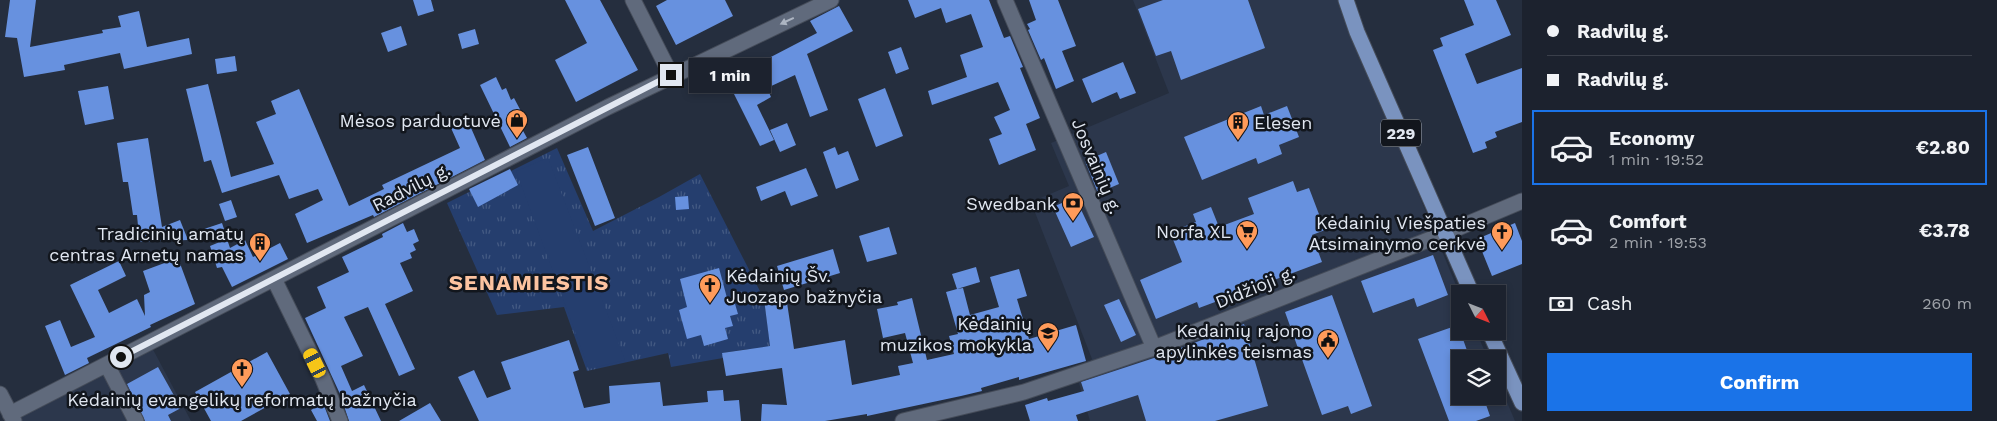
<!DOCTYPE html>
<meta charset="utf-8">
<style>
body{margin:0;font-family:"Work Sans",sans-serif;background:#292f3a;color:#f1f3f6;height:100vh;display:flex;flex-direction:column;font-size:19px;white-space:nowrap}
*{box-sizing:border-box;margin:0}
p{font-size:16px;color:#a0a4aa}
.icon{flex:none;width:28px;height:28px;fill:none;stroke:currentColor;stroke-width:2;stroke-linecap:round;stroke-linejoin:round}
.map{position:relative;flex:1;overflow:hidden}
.drawer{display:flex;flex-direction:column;background:#1c222e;width:475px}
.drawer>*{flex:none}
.hud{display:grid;align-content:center;height:110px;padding:0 25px;background:#1c222e}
.needle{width:32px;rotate:132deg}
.controls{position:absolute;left:1451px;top:285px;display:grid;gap:10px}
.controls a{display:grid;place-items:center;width:55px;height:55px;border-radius:0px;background:#1c222e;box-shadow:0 2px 8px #0003,0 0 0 1px #3a3f4a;font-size:25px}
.end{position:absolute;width:22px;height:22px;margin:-11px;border:6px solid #e1e7f1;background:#111;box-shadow:0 0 0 2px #111}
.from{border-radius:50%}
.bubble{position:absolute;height:35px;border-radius:0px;background:#1c222e;box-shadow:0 2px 8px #0003,0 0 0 1px #3a3f4a;font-size:16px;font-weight:700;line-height:35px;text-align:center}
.car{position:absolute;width:15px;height:30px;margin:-15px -8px;border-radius:6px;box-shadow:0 0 4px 1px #0007;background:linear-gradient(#f5c518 24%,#345 0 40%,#f5c518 0 76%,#345 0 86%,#f5c518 0)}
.hud b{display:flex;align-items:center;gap:18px;height:48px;font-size:19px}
.hud b+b{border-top:1px solid #3a3f4a}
.hud i{width:12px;height:12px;background:#f1f3f6}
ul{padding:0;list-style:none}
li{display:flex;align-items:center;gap:15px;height:75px;margin:0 10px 8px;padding:0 15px;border:2px solid transparent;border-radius:0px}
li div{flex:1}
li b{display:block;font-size:19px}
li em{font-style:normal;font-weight:700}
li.active{border-color:#1a73e8}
li>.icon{width:45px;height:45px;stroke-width:1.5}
.pay{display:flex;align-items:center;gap:12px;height:55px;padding:0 25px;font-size:19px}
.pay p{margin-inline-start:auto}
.cta{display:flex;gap:10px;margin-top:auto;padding:10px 25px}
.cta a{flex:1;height:58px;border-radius:0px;background:#1a73e8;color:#fff;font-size:20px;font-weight:700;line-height:58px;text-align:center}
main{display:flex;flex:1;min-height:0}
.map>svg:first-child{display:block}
.built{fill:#2c374c}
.grass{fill:url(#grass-tufts)}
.green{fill:#253e6e}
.building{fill:#6791df}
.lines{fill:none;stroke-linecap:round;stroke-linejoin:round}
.street-casing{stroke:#454c59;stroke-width:17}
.secondary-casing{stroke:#454c59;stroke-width:17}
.primary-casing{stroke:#454c59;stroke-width:17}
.street{stroke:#606a7c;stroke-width:15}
.secondary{stroke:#606a7c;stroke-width:15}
.primary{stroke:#7a93bf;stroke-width:15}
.oneway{fill:#adb5c2}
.route{stroke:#e1e7f1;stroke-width:6}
.labels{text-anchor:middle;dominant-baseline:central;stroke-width:5;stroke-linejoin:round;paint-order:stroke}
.shield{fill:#12161d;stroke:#a3a8b1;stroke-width:1}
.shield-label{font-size:16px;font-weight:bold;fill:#e1e7f1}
.poi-label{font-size:18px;fill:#e1e7f1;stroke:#12161d;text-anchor:end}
.street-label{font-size:18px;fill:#e1e7f1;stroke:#12161d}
.district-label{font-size:22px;font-weight:bold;letter-spacing:1px;fill:#fcc3a0;stroke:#12161d}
</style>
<main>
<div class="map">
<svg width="1522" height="421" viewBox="0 0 1522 421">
<defs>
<pattern id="grass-tufts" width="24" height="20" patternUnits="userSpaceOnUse" patternTransform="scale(1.25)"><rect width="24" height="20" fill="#253e6e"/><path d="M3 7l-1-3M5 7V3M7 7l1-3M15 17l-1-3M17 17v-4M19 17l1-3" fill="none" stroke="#445a83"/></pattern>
</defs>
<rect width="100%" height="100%" fill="#252e3e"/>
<path class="built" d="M1133,0H1339L1460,295V331H1476L1488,359H1460V396H1498V381L1515,421H1090L1079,383L1092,359L1031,202L1069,186L1051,143L1169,93Z
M149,342L191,421H14L107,365Z"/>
<path class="grass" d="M557,148L593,231L659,197L700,174L764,299L771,352L748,349L723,353V358L671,367L668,353L587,371L564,307L497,315L447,203Z"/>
<path class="green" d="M548,158L625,360L589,369L516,171Z"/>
<path class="building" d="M10,0H36L30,47L103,33L102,30L121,27L118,16L139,11L147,47L189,38L192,54L124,69L120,53L64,65L65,70L24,77L17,38L5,37Z
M413,0H431L434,11L418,16Z
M565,0H600L638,70L576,102L555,60L587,43Z
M667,0H725L733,16L676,45L656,6Z
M908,0H989L1004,38L1010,36L1023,67L1020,68L1040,118L1026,124L1036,150L999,165L989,139L1002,134L994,117L1010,110L998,82L932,105L928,91L967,77L960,55L983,47L971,14L946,23L941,8L915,18Z
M1029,0H1058L1076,46L1062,51L1074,81L1056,89L1044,58L1041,60L1028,30L1030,29L1027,24L1036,20Z
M1163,0H1248L1265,48L1181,80L1171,51L1156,56L1138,9Z
M1464,0H1496L1511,35L1465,54L1477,84L1522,68V122L1495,132L1497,137L1485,142L1487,148L1473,153L1433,50L1443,46L1440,38L1474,25Z
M839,6L853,31L807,54L828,110L810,117L795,75L767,88L771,97L757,105L774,140L760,146L731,88L771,68L767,59L817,33L810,21Z
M401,26L407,45L388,52L381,33Z
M475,29L479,44L462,49L458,34Z
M901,47L909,69L896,74L888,52Z
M235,56L237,71L217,74L215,59Z
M1123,62L1136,93L1120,99L1117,92L1092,103L1082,79Z
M496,77L502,90L506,88L511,100L514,98L523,115L516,118L527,138L510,147L480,85Z
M208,84L231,177L274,164L256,122L276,114L271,101L299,89L349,206L384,189L382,185L460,148L451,128L468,121L485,160L374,217L373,215L307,243L295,214L323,200L318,189L289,199L279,175L222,193L211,160L204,162L186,89Z
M108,86L114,119L85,125L78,91Z
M885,88L903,136L876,147L858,99Z
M1261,106L1264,115L1287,106L1299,137L1279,145L1282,154L1258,164L1256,158L1202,180L1184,137Z
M787,123L796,145L780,152L770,130Z
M148,138L162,227L180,220L188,240L130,242L139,237L137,215H133L128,182H123L117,143Z
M588,147L615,218L595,226L567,155Z
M835,147L838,155L848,151L859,180L836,189L823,152Z
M1106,152L1119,184L1098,193L1085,161Z
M806,168L818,196L791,206L785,191L761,201L756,187Z
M510,169L518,185L478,207L469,189Z
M1293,181L1297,192L1309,188L1325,230L1312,235L1322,262L1199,308L1197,302L1156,319L1140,280L1182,262L1170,232L1196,222L1193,214L1211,207L1219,227L1254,214L1248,198Z
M688,196L689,209L676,210L675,197Z
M1075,197L1094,237L1071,247L1053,207Z
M231,200L237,217L225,221L219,204Z
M222,223L227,238L208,239L204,229Z
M403,223L407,232L414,229L419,241L413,244L416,250L410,253L412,258L400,263L413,291L385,304L415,369L399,376L368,307L344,317L363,356L341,366L352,391L364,385L381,421H349L340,394L305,318L326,308L317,287L349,272L342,257L383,237L382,234Z
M1515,223L1522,241V264L1492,276L1477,239Z
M889,227L897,254L867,262L859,236Z
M227,239L230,248L245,240L253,257L280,243L288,259L232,287L222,267L217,268L210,246Z
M833,249L840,273L784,290L777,266Z
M1433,255L1448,295L1417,307L1414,298L1373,313L1361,281Z
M178,258L195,304L150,325L151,327L87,358L89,363L65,375L45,326L60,320L71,347L95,337L70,285L119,261L126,276L98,290L109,313L137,299L145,316L144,295L150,292L143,271Z
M976,267L980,282L957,289L963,288L970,315L999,307L990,277L1019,269L1027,296L1017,299L1029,339L1076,325L1086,361L1019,380V377L981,388L982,391L961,396L867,416V414L825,421H761L762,404L787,405L782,368L726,376L722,353L770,346L764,299L786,296L794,349L845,340L852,385L900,375L898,366L913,363L905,333L883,338L877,309L898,305L897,302L912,298L927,360L954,354L949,336L958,334L946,292L957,289L952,274Z
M719,268L727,298L733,297L738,314L730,316L733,326L725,328L728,339L704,346L701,335L687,339L679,310L687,307L680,279Z
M1332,295L1372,406L1351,414L1348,406L1322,415L1285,312Z
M1119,299L1136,335L1121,342L1104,305Z
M1244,324L1268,406L1215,421H1146L1138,395L1076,415L1078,421H1030L1025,405L1047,398L1048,401L1084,391L1081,382L1157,357Z
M1458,325L1470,359H1460V396H1483L1490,416L1476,421H1449L1418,339Z
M569,340L579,370L573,372L584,408L610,403L609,386L660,382L663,406L708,402L707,391L723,390L724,401L739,400L741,421H479L458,377L474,370L487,398L511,389L501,362Z
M267,352L290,394L241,421H211L195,392Z
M158,367L181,408L168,415L171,421H145L127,384Z
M323,403L330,421H317L311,410Z
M430,403L441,421H399Z"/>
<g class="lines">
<g class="street-casing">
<path id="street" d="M633,0L671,75
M1005,0L1154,348
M274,279L323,379L340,421
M107,365L136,421
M0,394L14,421
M10,414L608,107L831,0
M903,421L1024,392L1154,348L1446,233"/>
</g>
<g class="secondary-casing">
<path id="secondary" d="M1446,233L1522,201"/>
</g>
<g class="primary-casing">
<path id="primary" d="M1346,0L1357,32L1472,294
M1489,331L1522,403"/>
</g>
<use href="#street" class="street"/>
<use href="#secondary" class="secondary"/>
<use href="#primary" class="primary"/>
</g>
<defs><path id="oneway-solid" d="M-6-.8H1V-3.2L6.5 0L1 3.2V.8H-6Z" transform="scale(1.25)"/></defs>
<use class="oneway" href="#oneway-solid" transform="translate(787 21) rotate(155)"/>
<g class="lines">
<path class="route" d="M121,357L671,75"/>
</g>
<defs>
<g id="shop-pin" transform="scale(1.125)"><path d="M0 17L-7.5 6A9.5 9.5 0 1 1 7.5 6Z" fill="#ff9b5a" stroke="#12161d"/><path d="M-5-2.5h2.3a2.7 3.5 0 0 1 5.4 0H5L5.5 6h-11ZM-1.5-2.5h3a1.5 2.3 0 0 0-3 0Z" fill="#111"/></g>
<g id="building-pin" transform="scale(1.125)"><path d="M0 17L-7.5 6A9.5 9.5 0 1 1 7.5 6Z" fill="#ff9b5a" stroke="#12161d"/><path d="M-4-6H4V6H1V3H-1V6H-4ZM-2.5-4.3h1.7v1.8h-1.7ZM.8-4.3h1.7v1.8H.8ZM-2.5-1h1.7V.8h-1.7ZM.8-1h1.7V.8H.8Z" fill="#111"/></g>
<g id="bank-pin" transform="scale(1.125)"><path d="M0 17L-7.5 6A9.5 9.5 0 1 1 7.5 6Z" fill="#ff9b5a" stroke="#12161d"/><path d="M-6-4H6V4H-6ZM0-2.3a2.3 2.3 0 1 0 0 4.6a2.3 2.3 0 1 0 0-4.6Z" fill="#111"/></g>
<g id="supermarket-pin" transform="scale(1.125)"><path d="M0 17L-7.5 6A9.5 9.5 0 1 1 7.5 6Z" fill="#ff9b5a" stroke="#12161d"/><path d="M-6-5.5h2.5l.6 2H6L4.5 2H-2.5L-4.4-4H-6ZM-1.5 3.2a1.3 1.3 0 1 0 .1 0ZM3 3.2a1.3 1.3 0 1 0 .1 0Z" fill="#111"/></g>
<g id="church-pin" transform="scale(1.125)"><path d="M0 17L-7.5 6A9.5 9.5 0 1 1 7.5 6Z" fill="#ff9b5a" stroke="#12161d"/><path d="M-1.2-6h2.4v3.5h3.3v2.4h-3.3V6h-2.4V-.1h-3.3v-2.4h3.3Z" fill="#111"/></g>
<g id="school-pin" transform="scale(1.125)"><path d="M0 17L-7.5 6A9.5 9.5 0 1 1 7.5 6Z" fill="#ff9b5a" stroke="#12161d"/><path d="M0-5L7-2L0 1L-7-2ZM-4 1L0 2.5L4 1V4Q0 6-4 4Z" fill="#111"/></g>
<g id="civic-pin" transform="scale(1.125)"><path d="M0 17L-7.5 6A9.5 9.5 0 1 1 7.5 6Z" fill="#ff9b5a" stroke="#12161d"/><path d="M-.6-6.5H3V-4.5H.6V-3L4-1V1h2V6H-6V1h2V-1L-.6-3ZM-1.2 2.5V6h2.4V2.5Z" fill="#111"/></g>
</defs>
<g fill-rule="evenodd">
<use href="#shop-pin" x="517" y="120"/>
<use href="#building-pin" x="1238" y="122"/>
<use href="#bank-pin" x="1073" y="203"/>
<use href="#supermarket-pin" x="1247" y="231"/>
<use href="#church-pin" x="1502" y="232"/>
<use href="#building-pin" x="260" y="243"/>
<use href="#church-pin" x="710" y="285"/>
<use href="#school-pin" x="1048" y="333"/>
<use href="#civic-pin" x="1328" y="340"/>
<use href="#church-pin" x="242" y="369"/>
</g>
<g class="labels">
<rect class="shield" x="1381" y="119.5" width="40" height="27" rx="4"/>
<g class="shield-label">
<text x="1401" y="133">229</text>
</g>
<g class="poi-label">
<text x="501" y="120">Mėsos parduotuvė</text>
<text x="1254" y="122" text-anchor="start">Elesen</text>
<text x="1057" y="203">Swedbank</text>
<text x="1486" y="222">Kėdainių Viešpaties<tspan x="1486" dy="21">Atsimainymo cerkvė</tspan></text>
<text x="1231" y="231">Norfa XL</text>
<text x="244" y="233">Tradicinių amatų<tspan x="244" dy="21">centras Arnetų namas</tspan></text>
<text x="726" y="275" text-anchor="start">Kėdainių Šv.<tspan x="726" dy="21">Juozapo bažnyčia</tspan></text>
<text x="1032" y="323">Kėdainių<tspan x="1032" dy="21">muzikos mokykla</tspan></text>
<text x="1312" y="330">Kedainių rajono<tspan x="1312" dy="21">apylinkės teismas</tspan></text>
<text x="242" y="399" text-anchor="middle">Kėdainių evangelikų reformatų bažnyčia</text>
</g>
<g class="street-label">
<text transform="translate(1097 166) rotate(67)">Josvainių g.</text>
<text transform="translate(411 187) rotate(-27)">Radvilų g.</text>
<text transform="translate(1255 287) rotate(-22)">Didžioji g.</text>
</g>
<g class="district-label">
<text x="529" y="282">SENAMIESTIS</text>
</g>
</g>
</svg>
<div class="controls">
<a><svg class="needle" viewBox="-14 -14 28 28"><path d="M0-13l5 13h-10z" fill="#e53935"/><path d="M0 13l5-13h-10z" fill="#a0a4aa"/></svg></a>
<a><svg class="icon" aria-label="layers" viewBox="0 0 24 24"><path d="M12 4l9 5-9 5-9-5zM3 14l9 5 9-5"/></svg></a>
</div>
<i class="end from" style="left:121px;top:357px"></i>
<i class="end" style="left:671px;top:75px"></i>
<div class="bubble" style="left:689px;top:58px;width:82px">1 min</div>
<i class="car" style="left:315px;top:363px;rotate:334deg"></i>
</div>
<section class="drawer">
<div class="hud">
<b><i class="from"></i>Radvilų g.</b>
<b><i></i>Radvilų g.</b>
</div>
<ul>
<li class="active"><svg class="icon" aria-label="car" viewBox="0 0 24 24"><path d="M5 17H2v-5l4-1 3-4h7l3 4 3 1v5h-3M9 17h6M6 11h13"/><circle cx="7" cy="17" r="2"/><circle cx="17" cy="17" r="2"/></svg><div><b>Economy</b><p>1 min · 19:52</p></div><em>€2.80</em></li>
<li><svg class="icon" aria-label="car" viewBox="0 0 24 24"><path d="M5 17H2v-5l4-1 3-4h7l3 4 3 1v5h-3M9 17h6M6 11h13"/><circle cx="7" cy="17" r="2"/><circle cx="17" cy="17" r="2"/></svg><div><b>Comfort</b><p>2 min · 19:53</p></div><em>€3.78</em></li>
</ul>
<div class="pay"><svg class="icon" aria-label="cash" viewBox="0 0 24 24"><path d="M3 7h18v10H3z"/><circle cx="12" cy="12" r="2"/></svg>Cash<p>260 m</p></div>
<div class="cta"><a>Confirm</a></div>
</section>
</main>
